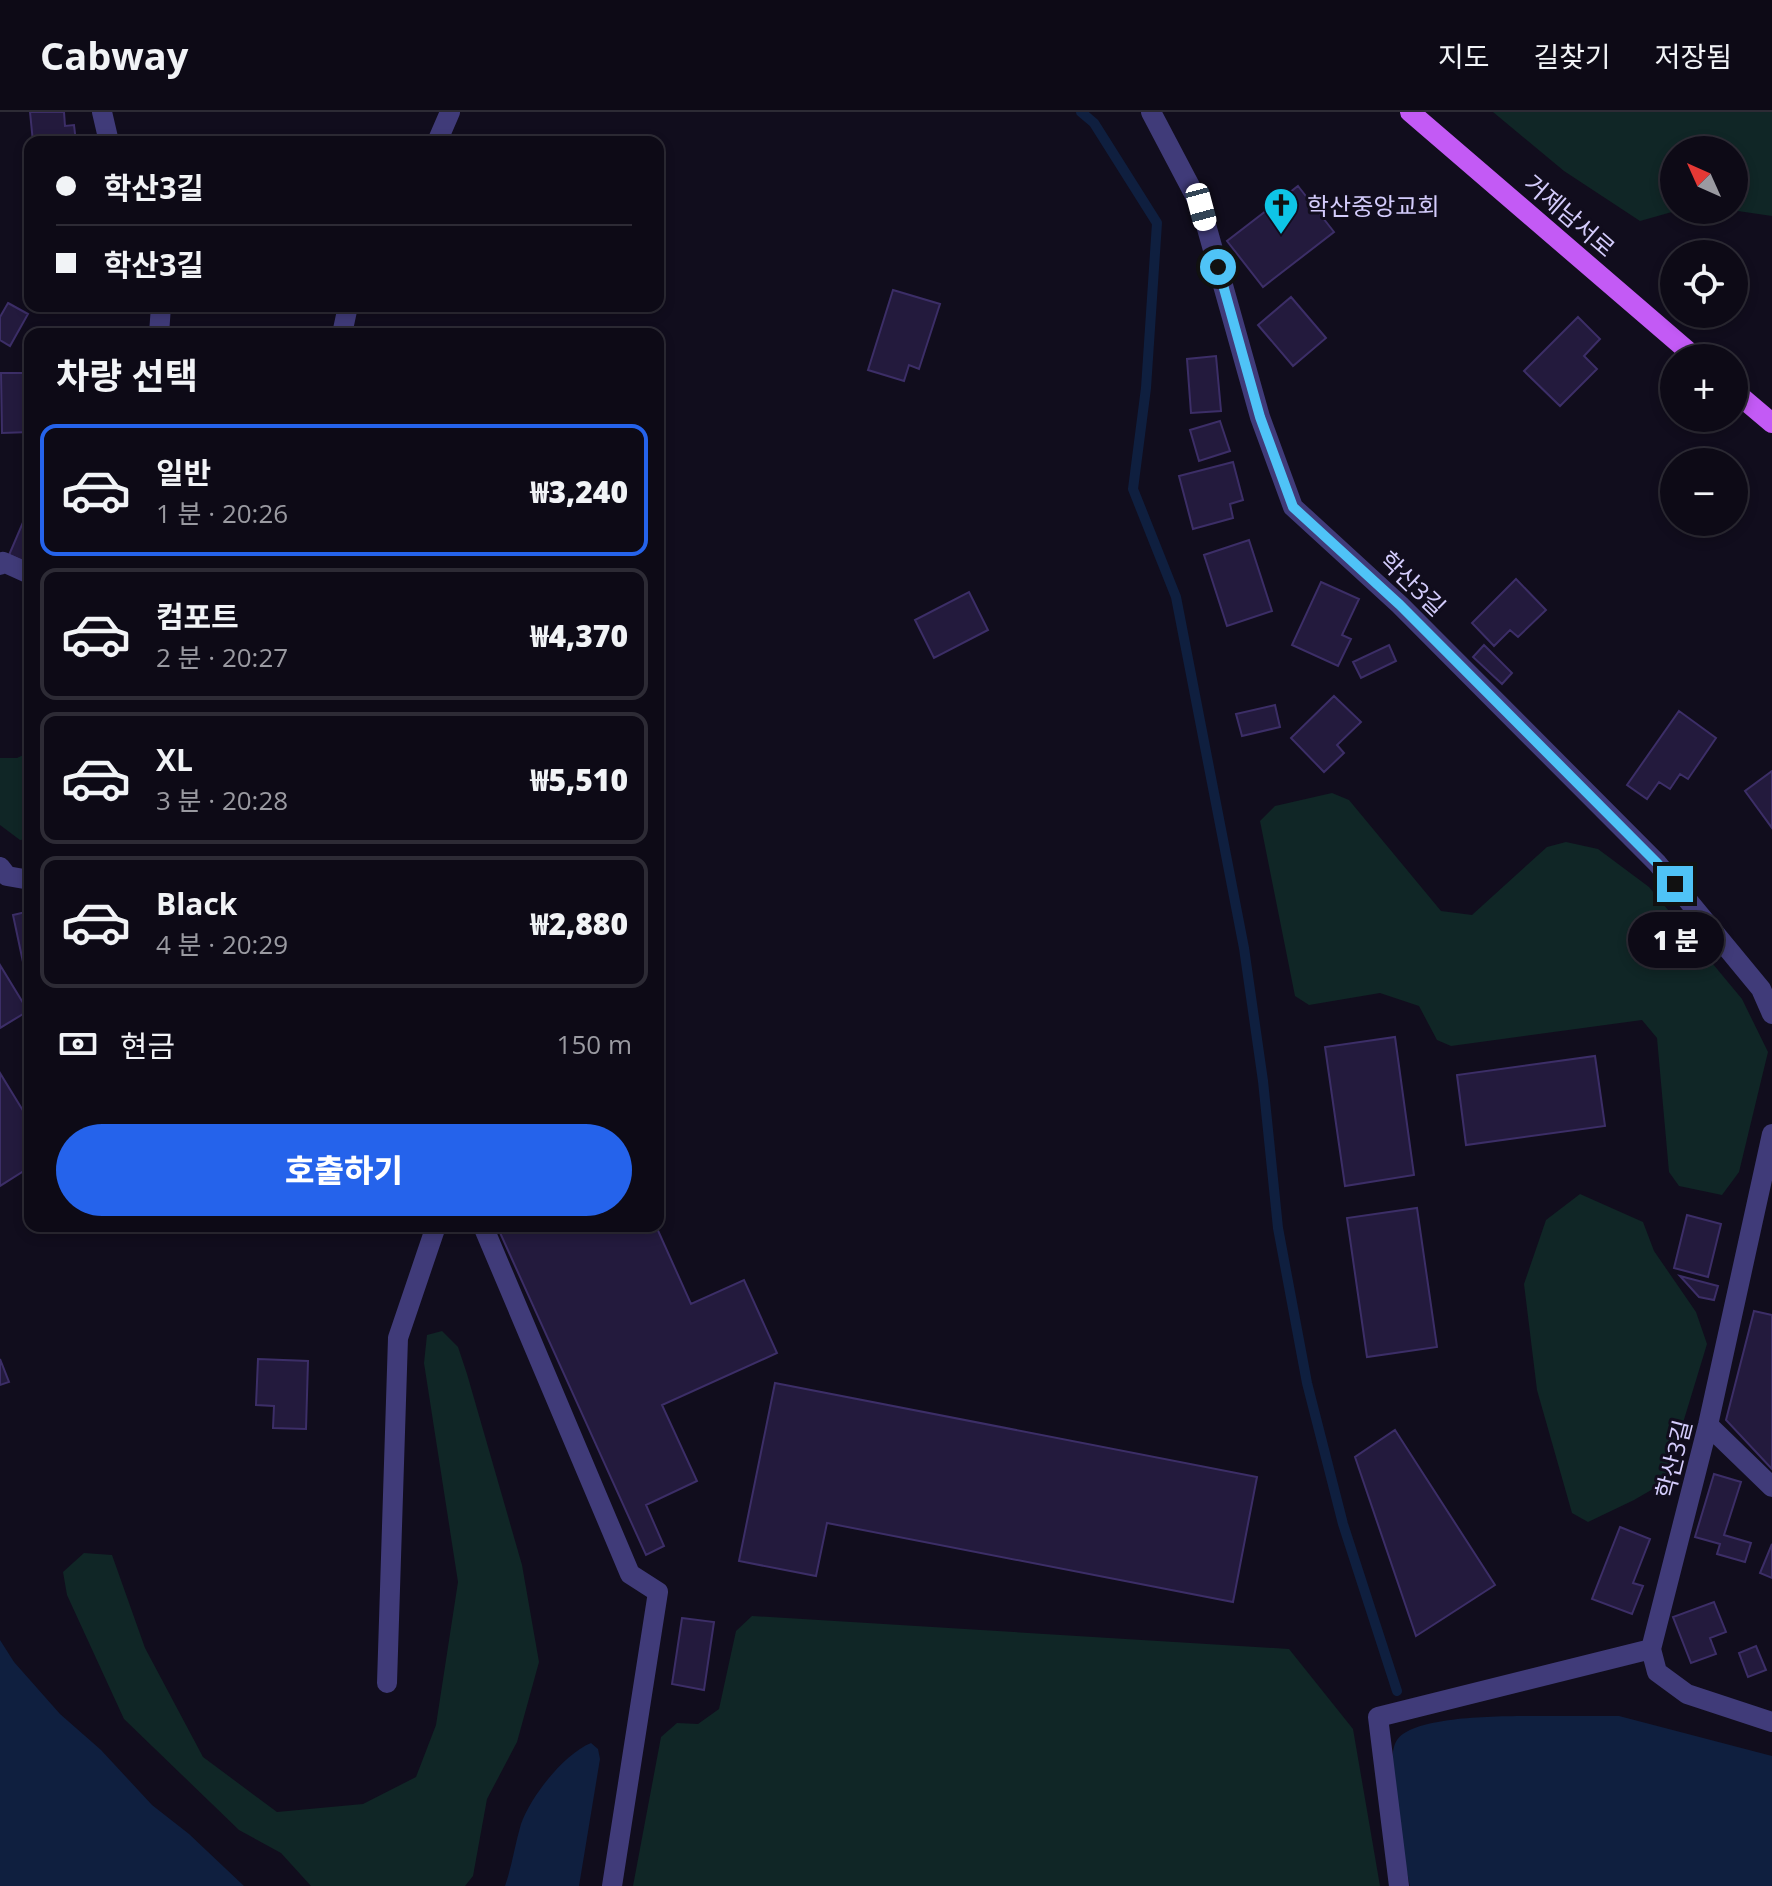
<!DOCTYPE html>
<html lang="ko">
<meta charset="utf-8">
<style>
body{margin:0;font-family:"Open Sans","Noto Sans KR",sans-serif;background:#16131f;color:#f1f3f6;height:100vh;display:flex;flex-direction:column;font-size:30px;white-space:nowrap}
*{box-sizing:border-box;margin:0}
p{font-size:26px;color:#9a9aa1}
.icon{flex:none;width:44px;height:44px;fill:none;stroke:currentColor;stroke-width:2;stroke-linecap:round;stroke-linejoin:round}
.map{position:relative;flex:1;overflow:hidden}
.details{position:absolute;left:24px;top:216px;width:640px;height:904px;display:flex;flex-direction:column;background:#0d0a16;border-radius:16px;box-shadow:0 4px 12px #0003,0 0 0 2px #2d2b35}
.details>*{flex:none}
.hud{position:absolute;left:24px;top:24px;width:640px;height:176px;border-radius:16px;box-shadow:0 4px 12px #0003,0 0 0 2px #2d2b35;display:grid;align-content:center;height:176px;padding:0 32px;background:#0d0a16}
.needle{width:52px;rotate:315deg}
.fabs{position:absolute;left:1660px;top:24px;display:grid;gap:16px}
.fabs a{display:grid;place-items:center;width:88px;height:88px;border-radius:50%;background:#0d0a16;box-shadow:0 4px 12px #0003,0 0 0 2px #2d2b35;font-size:40px}
.end{position:absolute;width:36px;height:36px;margin:-18px;border:10px solid #4fc3f7;background:#111;box-shadow:0 0 0 4px #111}
.from{border-radius:50%}
.bubble{position:absolute;height:56px;border-radius:28px;background:#0d0a16;box-shadow:0 4px 12px #0003,0 0 0 2px #2d2b35;font-size:26px;font-weight:800;line-height:56px;text-align:center}
.car{position:absolute;width:24px;height:48px;margin:-24px -12px;border-radius:10px;box-shadow:0 0 6px 2px #0007;background:linear-gradient(#fff 24%,#345 0 40%,#fff 0 76%,#345 0 86%,#fff 0)}
.hud b{display:flex;align-items:center;gap:28px;height:76px;font-size:30px}
.hud b+b{border-top:2px solid #2d2b35}
.hud i{width:20px;height:20px;background:#f1f3f6}
ul{padding:0;list-style:none}
li{display:flex;align-items:center;gap:24px;height:132px;margin:0 16px 12px;padding:0 16px;border:4px solid #2d2b35;border-radius:16px}
li div{flex:1}
li b{display:block;font-size:30px}
li em{font-style:normal;font-weight:800}
li.selected{border-color:#2563eb}
li>.icon{width:72px;height:72px;stroke-width:1.5}
h2{padding:0 32px;font-size:36px;line-height:96px}
.pay{display:flex;align-items:center;gap:20px;height:88px;padding:0 32px;font-size:30px}
.pay p{margin-inline-start:auto}
.primary-button{display:flex;gap:16px;margin-top:auto;padding:16px 32px}
.primary-button a{flex:1;height:92px;border-radius:48px;background:#2563eb;color:#fff;font-size:32px;font-weight:800;line-height:92px;text-align:center}
header{display:flex;align-items:center;gap:48px;box-sizing:border-box;height:112px;padding:0 40px;background:#0d0a16;border-bottom:2px solid #2d2b35}
header strong{font-size:38px}
nav{display:flex;gap:44px;margin-inline-start:auto;font-size:28px}
.map>svg:first-child{display:block}
.green{fill:#102626}
.water{fill:#0f1f3f}
.lines{fill:none;stroke-linecap:round;stroke-linejoin:round}
.stream{stroke:#0f1f3f;stroke-width:10}
.building{fill:#231a3d;stroke:#3c2e67;stroke-width:2}
.minor{stroke:#403b79;stroke-width:20}
.major{stroke:#c35af5;stroke-width:20}
.route{stroke:#4fc3f7;stroke-width:10}
.labels{text-anchor:middle;dominant-baseline:central;stroke-width:6;stroke-linejoin:round;paint-order:stroke}
.poi-label{font-size:24px;fill:#d4ccfc;stroke:#110d1d;text-anchor:start}
.street-label{font-size:24px;fill:#d4ccfc;stroke:#110d1d}
</style>
<header>
<strong>Cabway</strong>
<nav><a>지도</a><a>길찾기</a><a>저장됨</a></nav>
</header>
<div class="map">
<svg width="1772" height="1774" viewBox="0 0 1772 1774">
<rect width="100%" height="100%" fill="#110d1d"/>
<path class="green" d="M1493,0H1772V104L1731,98H1734V38H1674V98H1679L1640,109L1564,59Z
M30,640V727L20,728L0,713V646H17Z
M1332,681L1349,688L1441,799L1472,803L1547,735L1566,730L1598,737L1649,775L1742,887L1768,940L1739,1060L1722,1083L1679,1074L1669,1060L1657,926L1642,908L1451,934L1437,928L1419,894L1380,881L1309,893L1295,884L1260,709L1275,694Z
M1580,1082L1643,1110L1654,1139L1696,1200L1707,1232L1665,1370L1634,1388L1588,1410L1572,1401L1537,1278L1524,1172L1546,1108Z
M442,1219L458,1235L467,1262L522,1453L539,1550L517,1630L487,1687L473,1764L465,1774H311L281,1741L239,1718L124,1607L67,1483L63,1460L84,1441L112,1443L145,1536L203,1645L277,1700L363,1692L416,1665L436,1613L458,1470L424,1251L427,1223Z
M752,1504L1289,1537L1353,1617L1380,1774H633L661,1625L677,1611L698,1612L719,1597L736,1519Z"/>
<path class="water" d="M0,1528L14,1550L60,1602L101,1638L152,1693L189,1722L244,1774H0Z
M1578,1604H1619L1772,1644V1774H1410C1404,1746 1382,1650 1397,1628C1418,1598 1541,1605 1578,1604Z
M591,1631L598,1637L600,1647L579,1774H505C512,1754 515,1732 521,1712C531,1684 564,1642 591,1631Z"/>
<g class="lines">
<path class="stream" d="M1081,0L1094,11L1157,111L1146,276L1133,377L1176,485L1244,836L1263,969L1278,1116L1307,1271L1343,1412L1397,1579"/>
</g>
<path class="building" d="M30,0H64L65,14L74,13L76,30H33Z
M1298,74L1334,120L1263,175L1227,129Z
M893,178L940,192L919,257L909,253L904,269L868,258Z
M1291,185L1326,226L1293,254L1258,213Z
M8,191L28,202L10,234L0,228V205Z
M1578,205L1600,227L1584,244L1597,257L1560,294L1524,259Z
M84,218H127V222H84Z
M1216,244L1221,299L1191,301L1187,247Z
M1,261H30V320L2,321Z
M1220,309L1230,339L1199,349L1190,318Z
M1233,350L1243,388L1230,392L1233,406L1193,417L1179,364Z
M30,394V452L9,443Z
M1249,428L1272,499L1227,514L1204,443Z
M1516,467L1546,498L1518,525L1510,518L1494,534L1472,511Z
M1321,470L1359,487L1342,523L1351,527L1338,554L1292,533Z
M969,480L988,518L934,546L915,508Z
M1389,533L1396,549L1361,566L1353,550Z
M1484,533L1512,561L1502,572L1473,545Z
M1334,584L1361,610L1337,633L1344,641L1324,660L1291,626Z
M1275,593L1280,615L1242,624L1236,602Z
M1679,599L1716,626L1688,667L1680,662L1670,677L1659,670L1647,687L1627,673Z
M1772,659V716L1745,679Z
M30,799V850H23L13,803Z
M0,853L28,899L0,916Z
M1395,925L1414,1063L1345,1074L1325,935Z
M1595,944L1605,1014L1466,1033L1457,963Z
M0,961L30,1010V1055L0,1074Z
M1417,1096L1437,1235L1367,1245L1347,1106Z
M1687,1103L1721,1112L1708,1165L1674,1156Z
M497,1114H656L691,1192L744,1168L777,1241L662,1293L697,1369L646,1393L664,1434L646,1443Z
M1680,1164L1718,1174L1714,1188L1699,1185Z
M1754,1199L1772,1203V1357L1726,1308Z
M0,1247L9,1270L0,1273Z
M258,1247L308,1249L306,1317L273,1316L274,1294L256,1293Z
M775,1271L1257,1365L1233,1490L827,1411L816,1464L739,1449Z
M1395,1318L1495,1473L1416,1524L1355,1345Z
M1714,1362L1741,1370L1724,1423L1751,1431L1745,1450L1717,1442L1720,1432L1695,1425Z
M1620,1415L1650,1427L1633,1471L1643,1474L1632,1502L1592,1487Z
M1772,1432V1466L1760,1461Z
M1714,1490L1726,1520L1710,1526L1716,1542L1691,1551L1673,1505Z
M682,1506L714,1510L704,1578L672,1572Z
M1756,1534L1766,1558L1748,1565L1739,1541Z"/>
<g class="lines">
<path class="minor" d="M102,0L109,30
M1151,0L1201,95L1260,305L1293,395L1400,493L1657,751L1761,877L1772,902
M437,30L450,0
M159,222L161,194
M342,222L348,194
M0,453L3,450L30,462
M0,755L7,764L30,768
M1772,1022L1708,1313L1651,1537L1657,1560L1687,1582L1772,1610
M483,1114L630,1462L658,1480L612,1774
M1708,1313L1772,1375
M387,1571L398,1226L436,1114
M1399,1774L1378,1605L1651,1537"/>
<path class="major" d="M1410,0L1696,246
M1734,279L1772,311"/>
</g>
<g class="lines">
<path class="route" d="M1218,155L1260,305L1293,395L1400,493L1657,751L1675,772"/>
</g>
<defs>
<g id="church-pin" transform="scale(1.8)"><path d="M0 17L-7.5 6A9.5 9.5 0 1 1 7.5 6Z" fill="#0ec5e6" stroke="#110d1d"/><path d="M-1.2-6h2.4v3.5h3.3v2.4h-3.3V6h-2.4V-.1h-3.3v-2.4h3.3Z" fill="#111"/></g>
</defs>
<g fill-rule="evenodd">
<use href="#church-pin" x="1281" y="93"/>
</g>
<g class="labels">
<g class="poi-label">
<text x="1307" y="93">학산중앙교회</text>
</g>
<g class="street-label">
<text transform="translate(1570 103) rotate(41)">거제남서로</text>
<text transform="translate(1413 471) rotate(44)">학산3길</text>
<text transform="translate(1673 1347) rotate(-76)">학산3길</text>
</g>
</g>
</svg>
<div class="fabs">
<a><svg class="needle" viewBox="-14 -14 28 28"><path d="M0-13l5 13h-10z" fill="#e53935"/><path d="M0 13l5-13h-10z" fill="#9a9aa1"/></svg></a>
<a><svg class="icon" aria-label="locate" viewBox="0 0 24 24"><circle cx="12" cy="12" r="6"/><path d="M12 2v4M12 18v4M2 12h4M18 12h4"/></svg></a>
<a>+</a>
<a>−</a>
</div>
<i class="end from" style="left:1218px;top:155px"></i>
<i class="end" style="left:1675px;top:772px"></i>
<div class="bubble" style="left:1628px;top:800px;width:96px">1 분</div>
<i class="car" style="left:1201px;top:95px;rotate:165deg"></i>
<div class="hud">
<b><i class="from"></i>학산3길</b>
<b><i></i>학산3길</b>
</div>
<section class="details">
<h2>차량 선택</h2>
<ul>
<li class="selected"><svg class="icon" aria-label="car" viewBox="0 0 24 24"><path d="M5 17H2v-5l4-1 3-4h7l3 4 3 1v5h-3M9 17h6M6 11h13"/><circle cx="7" cy="17" r="2"/><circle cx="17" cy="17" r="2"/></svg><div><b>일반</b><p>1 분 · 20:26</p></div><em>₩3,240</em></li>
<li><svg class="icon" aria-label="car" viewBox="0 0 24 24"><path d="M5 17H2v-5l4-1 3-4h7l3 4 3 1v5h-3M9 17h6M6 11h13"/><circle cx="7" cy="17" r="2"/><circle cx="17" cy="17" r="2"/></svg><div><b>컴포트</b><p>2 분 · 20:27</p></div><em>₩4,370</em></li>
<li><svg class="icon" aria-label="car" viewBox="0 0 24 24"><path d="M5 17H2v-5l4-1 3-4h7l3 4 3 1v5h-3M9 17h6M6 11h13"/><circle cx="7" cy="17" r="2"/><circle cx="17" cy="17" r="2"/></svg><div><b>XL</b><p>3 분 · 20:28</p></div><em>₩5,510</em></li>
<li><svg class="icon" aria-label="car" viewBox="0 0 24 24"><path d="M5 17H2v-5l4-1 3-4h7l3 4 3 1v5h-3M9 17h6M6 11h13"/><circle cx="7" cy="17" r="2"/><circle cx="17" cy="17" r="2"/></svg><div><b>Black</b><p>4 분 · 20:29</p></div><em>₩2,880</em></li>
</ul>
<div class="pay"><svg class="icon" aria-label="cash" viewBox="0 0 24 24"><path d="M3 7h18v10H3z"/><circle cx="12" cy="12" r="2"/></svg>현금<p>150 m</p></div>
<div class="primary-button"><a>호출하기</a></div>
</section>
</div>
